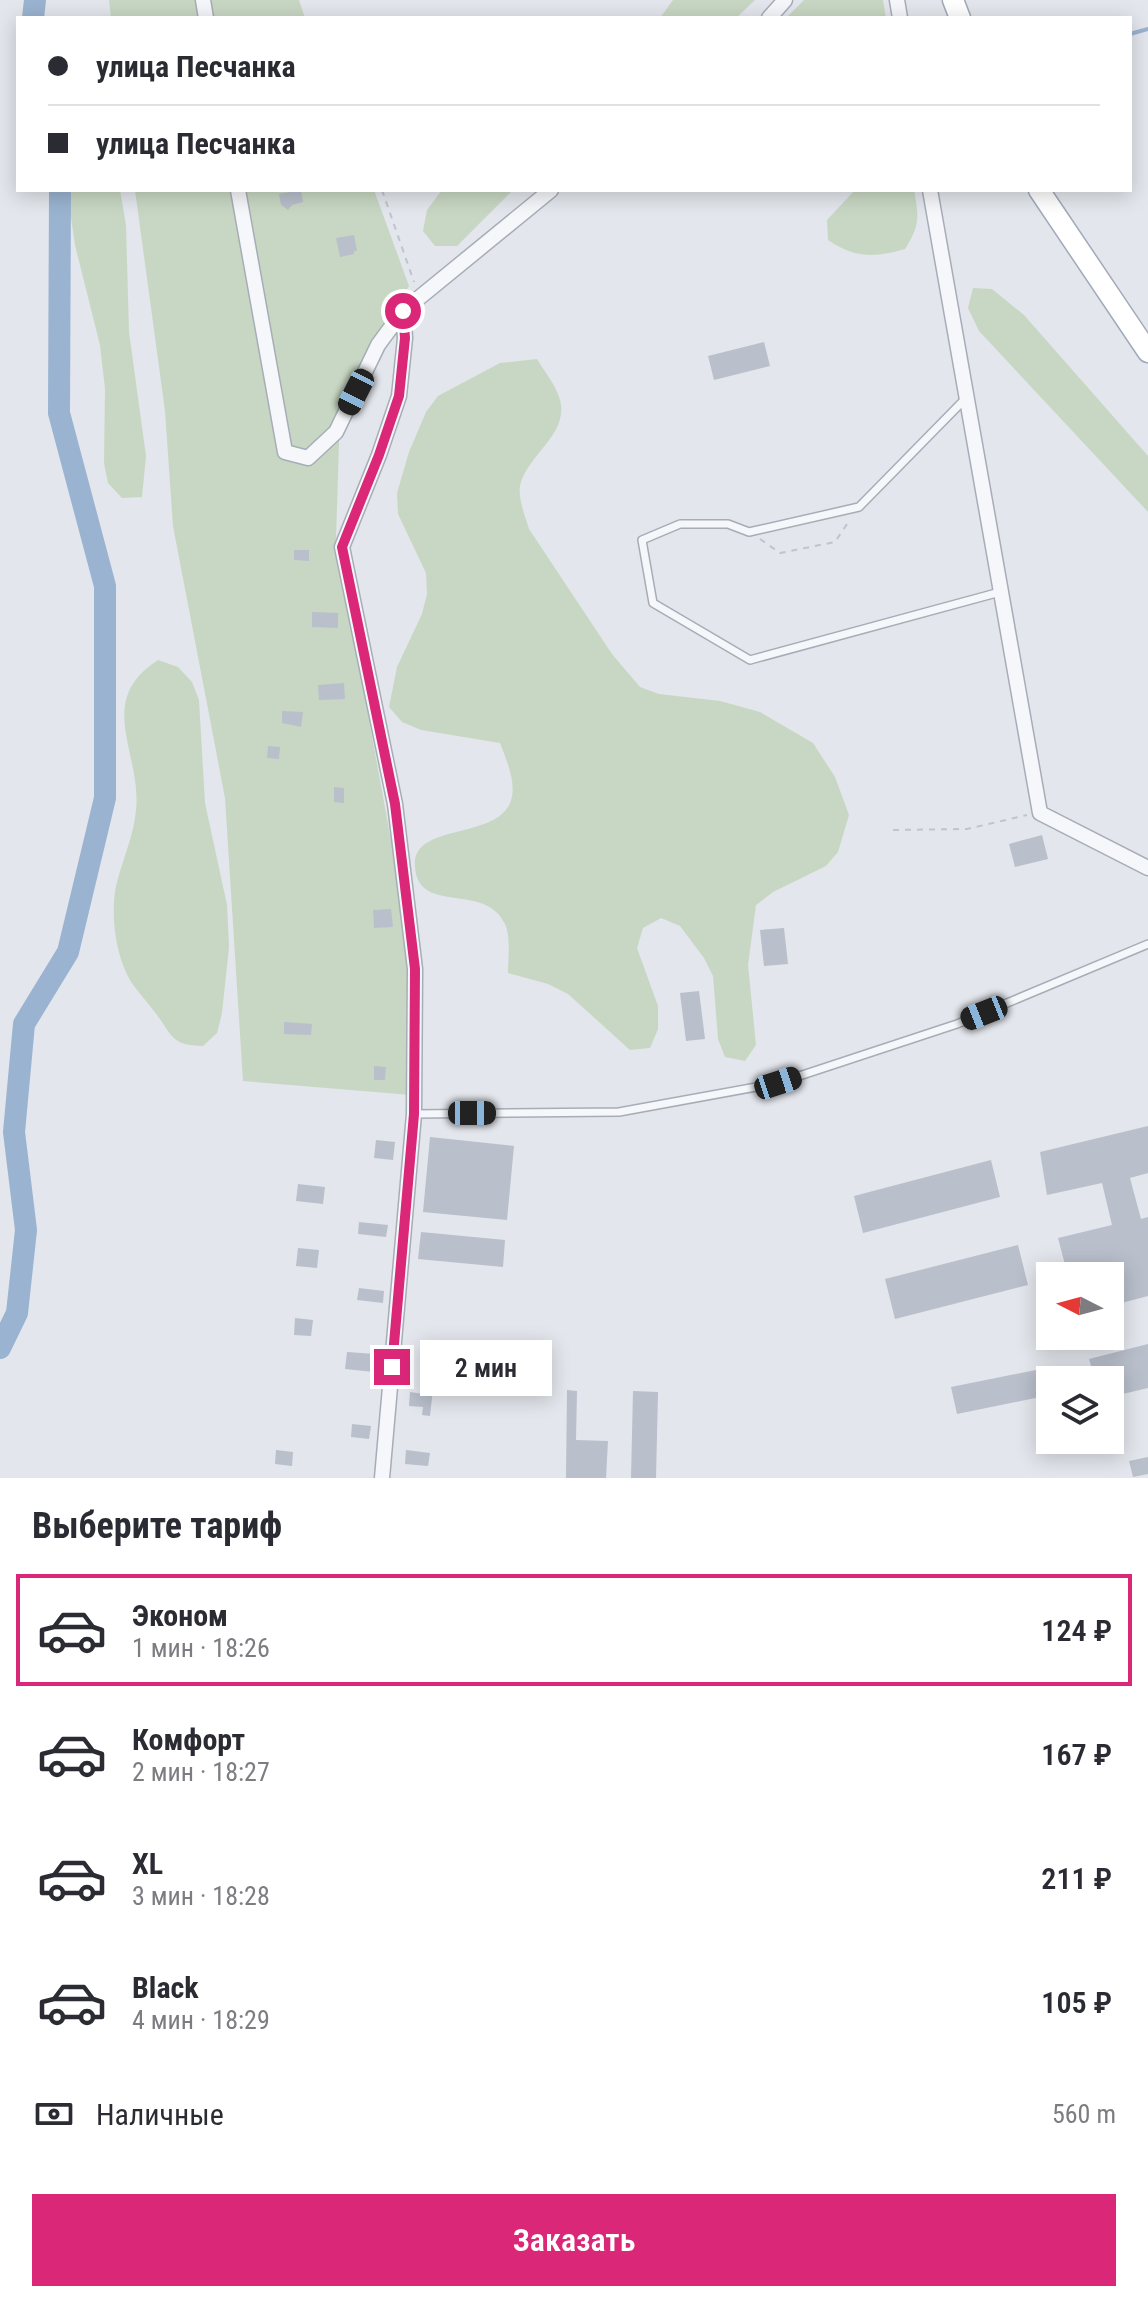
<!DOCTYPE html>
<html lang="ru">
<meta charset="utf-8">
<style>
body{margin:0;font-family:"Roboto Condensed",sans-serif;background:#f7f7f7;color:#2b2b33;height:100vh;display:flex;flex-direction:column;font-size:30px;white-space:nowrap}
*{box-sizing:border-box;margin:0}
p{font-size:26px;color:#7c7c81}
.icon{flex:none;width:44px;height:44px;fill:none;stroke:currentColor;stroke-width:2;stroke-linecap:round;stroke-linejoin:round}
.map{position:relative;height:1478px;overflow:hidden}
.panel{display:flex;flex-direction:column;background:#fff;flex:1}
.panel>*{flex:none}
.hud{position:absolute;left:16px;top:16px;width:1116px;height:176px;border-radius:0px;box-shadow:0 4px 20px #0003;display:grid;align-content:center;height:176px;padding:0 32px;background:#fff}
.needle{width:52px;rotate:276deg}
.controls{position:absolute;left:1036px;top:1262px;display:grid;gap:16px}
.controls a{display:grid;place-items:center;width:88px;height:88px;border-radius:0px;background:#fff;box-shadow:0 4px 20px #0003;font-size:40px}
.end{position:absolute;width:36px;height:36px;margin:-18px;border:10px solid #db2777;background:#fff;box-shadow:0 0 0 4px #fff}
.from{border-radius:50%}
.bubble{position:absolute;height:56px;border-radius:0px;background:#fff;box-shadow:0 4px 20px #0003;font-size:26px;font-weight:600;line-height:56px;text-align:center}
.car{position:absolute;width:24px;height:48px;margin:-24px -12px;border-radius:10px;box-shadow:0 0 6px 2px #0007;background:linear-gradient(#222 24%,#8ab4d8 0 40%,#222 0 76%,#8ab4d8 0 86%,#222 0)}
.hud b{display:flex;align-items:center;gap:28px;height:76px;font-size:30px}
.hud b+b{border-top:2px solid #e1e1e2}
.hud i{width:20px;height:20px;background:#2b2b33}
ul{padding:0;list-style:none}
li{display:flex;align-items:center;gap:24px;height:112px;margin:0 16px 12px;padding:0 16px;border:4px solid transparent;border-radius:0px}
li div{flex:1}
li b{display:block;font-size:30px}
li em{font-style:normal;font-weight:600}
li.current{border-color:#db2777}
li>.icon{width:72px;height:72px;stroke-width:1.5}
h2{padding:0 32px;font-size:36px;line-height:96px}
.pay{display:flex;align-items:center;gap:20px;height:88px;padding:0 32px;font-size:30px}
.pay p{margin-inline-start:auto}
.button{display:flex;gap:16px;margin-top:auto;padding:16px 32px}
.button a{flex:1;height:92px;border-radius:0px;background:#db2777;color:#fff;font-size:32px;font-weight:600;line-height:92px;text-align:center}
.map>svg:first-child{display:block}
.green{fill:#c8d7c3}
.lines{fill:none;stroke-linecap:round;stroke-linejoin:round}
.stream{stroke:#9ab3d0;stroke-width:4}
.river{stroke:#9ab3d0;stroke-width:22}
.building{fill:#b9bfcb}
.service-casing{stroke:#a7adb7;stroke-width:10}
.minor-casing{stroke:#a7adb7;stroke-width:17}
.primary-casing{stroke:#a1aaba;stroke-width:23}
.path{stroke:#c0c4cb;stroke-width:2;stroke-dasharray:6 6;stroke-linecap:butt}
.service{stroke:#f6f7fa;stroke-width:7}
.minor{stroke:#f6f7fa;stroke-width:14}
.primary{stroke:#fff;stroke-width:20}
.route{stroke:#db2777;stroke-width:10}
</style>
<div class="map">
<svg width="1148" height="1478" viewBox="0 0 1148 1478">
<rect width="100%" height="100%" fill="#e3e6ec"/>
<path class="green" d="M109,0H299L305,18H111Z
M673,0H755L736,18H660Z
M804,0H883L886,18H786Z
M70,190H120L126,225L129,332L146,456L142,497L122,498L108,483L104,463L105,389L100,345L75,245L69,204Z
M135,190H374L409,286L340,411L336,539L398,879L412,1000L411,1095L243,1081L225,798L173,526L165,411Z
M442,190H513L457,246H435L423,231L427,210Z
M855,190H914C919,217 920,225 905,249C875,258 854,258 828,240L827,220Z
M973,288L992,289L1024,315L1148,456V512L979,331L968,308Z
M537,359C544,371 555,384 559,397C572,433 527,454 520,486C518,499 525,516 529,529L612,654L640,687L659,694L720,701L760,712L813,743L835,777L849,815L838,852L826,866L773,892L756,905L748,965L756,1045L745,1061L725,1057L718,1039L713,976L704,958L680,926L661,918L643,928L637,948L658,1006V1029L650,1048L630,1050L568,994L548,984L508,973C508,959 511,937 505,924C485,881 417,916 415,866C412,823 494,840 510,803C518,785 506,759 500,743L421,730L402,722L389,707L397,667L422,614L427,594L426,573L398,514L397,493L409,452L426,412L438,396L500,363Z
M158,660L178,667L192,682L199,700L205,803L227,905L229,947L222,1013L217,1033L203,1046C172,1045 173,1037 157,1015C150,1005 141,996 134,986C116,961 110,916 116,886C122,861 134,835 136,810C142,753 94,701 158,660Z"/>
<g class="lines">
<path class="stream" d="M1130,34L1148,29"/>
<path class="river" d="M33,18L35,0
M0,1348L17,1313L26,1230L14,1132L24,1024L68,952L105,798V586L59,413L60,190"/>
</g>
<path class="building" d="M301,190L303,202L292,205L288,210L281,205L279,194Z
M354,235L357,251H354V254L340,257L336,238Z
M764,342L770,366L714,380L708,356Z
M294,550H309V561L294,560Z
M312,612L338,613V628L312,627Z
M344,683L345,699L319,700L318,685Z
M282,711L303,712L301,727L282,723Z
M268,746L280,747L279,759L267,758Z
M334,787L344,788V803L334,802Z
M1042,835L1048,859L1015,867L1009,844Z
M391,909L393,927L374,928L373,910Z
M784,928L788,964L764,966L760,930Z
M699,991L705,1039L686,1041L680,993Z
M284,1022L312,1024L311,1035L284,1034Z
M374,1066L386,1067L385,1080H374Z
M1148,1126V1173L1130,1178L1141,1219L1148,1217V1296L1110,1306V1267L1068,1276L1058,1238L1112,1225L1102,1183L1047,1195L1040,1152Z
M430,1137L514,1146L507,1220L423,1212Z
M376,1140L395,1142L393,1160L374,1158Z
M991,1160L1000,1197L863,1233L854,1196Z
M298,1184L325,1187L323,1204L296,1201Z
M359,1222L388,1225L386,1237L358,1234Z
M421,1232L505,1240L503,1267L418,1259Z
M1018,1245L1028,1285L895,1319L885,1279Z
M298,1248L319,1250L317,1268L296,1266Z
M359,1288L384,1291L383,1303L357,1300Z
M295,1318L313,1320L311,1336L294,1335Z
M1148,1344V1388L1110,1397V1380H1095L1089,1359Z
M347,1352L375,1354L374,1372L345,1369Z
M1046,1368L1050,1395L957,1414L951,1387Z
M424,1373L443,1374L442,1389H433L430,1416L422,1415L423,1407L409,1406L410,1392L423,1394Z
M567,1390L577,1391L576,1440L608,1441L606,1478H566Z
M633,1391L658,1392L656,1478H631Z
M352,1424L371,1426L369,1439L351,1437Z
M276,1450L293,1452L292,1466L275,1464Z
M406,1450L430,1453L428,1466L405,1464Z
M1148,1457V1474L1133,1477L1129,1461Z"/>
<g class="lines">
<g class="service-casing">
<path id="service" d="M966,398L859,507L749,532L728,524H680L642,540L653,603L750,660L1000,592
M415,1114L619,1112L778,1083L957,1024L1148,944"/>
</g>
<g class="minor-casing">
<path id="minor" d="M203,0L206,18
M897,0L900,18
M769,18L785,0
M238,190L285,452L308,458L336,432L378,345L403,311
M930,190L1040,813L1148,868
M382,1478L414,1114L415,969L395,804L342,547L379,455L399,396L405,338L403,311L551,190"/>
</g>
<g class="primary-casing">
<path id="primary" d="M953,0L960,18
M1039,190L1148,352"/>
</g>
<path class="path" d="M382,190L414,282
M760,539L780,553L835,542L849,521
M893,830L967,829L1027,815"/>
<use href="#service" class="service"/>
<use href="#minor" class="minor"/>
<use href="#primary" class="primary"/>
</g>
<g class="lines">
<path class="route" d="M392,1367L414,1114L415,969L395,804L342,547L379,455L399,396L405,338L403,311"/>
</g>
</svg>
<div class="controls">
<a><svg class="needle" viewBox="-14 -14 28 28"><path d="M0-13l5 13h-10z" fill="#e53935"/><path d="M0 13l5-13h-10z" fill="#7c7c81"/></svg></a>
<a><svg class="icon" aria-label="layers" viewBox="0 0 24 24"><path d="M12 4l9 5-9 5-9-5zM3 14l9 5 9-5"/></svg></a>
</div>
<i class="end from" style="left:403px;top:311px"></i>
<i class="end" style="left:392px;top:1367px"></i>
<div class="bubble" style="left:420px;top:1340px;width:132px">2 мин</div>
<i class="car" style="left:356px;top:392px;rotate:207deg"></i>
<i class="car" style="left:984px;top:1013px;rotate:248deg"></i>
<i class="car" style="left:778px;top:1083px;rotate:72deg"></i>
<i class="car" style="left:472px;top:1113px;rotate:90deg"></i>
<div class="hud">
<b><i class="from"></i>улица Песчанка</b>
<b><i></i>улица Песчанка</b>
</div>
</div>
<section class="panel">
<h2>Выберите тариф</h2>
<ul>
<li class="current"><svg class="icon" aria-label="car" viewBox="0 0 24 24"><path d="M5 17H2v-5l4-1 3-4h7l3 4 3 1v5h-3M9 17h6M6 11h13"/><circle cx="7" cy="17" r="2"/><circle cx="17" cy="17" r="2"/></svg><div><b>Эконом</b><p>1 мин · 18:26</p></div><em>124 ₽</em></li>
<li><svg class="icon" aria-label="car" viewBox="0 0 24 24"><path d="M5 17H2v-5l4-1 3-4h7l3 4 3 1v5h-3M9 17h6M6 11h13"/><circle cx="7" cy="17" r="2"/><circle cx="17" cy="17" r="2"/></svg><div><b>Комфорт</b><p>2 мин · 18:27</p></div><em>167 ₽</em></li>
<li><svg class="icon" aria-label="car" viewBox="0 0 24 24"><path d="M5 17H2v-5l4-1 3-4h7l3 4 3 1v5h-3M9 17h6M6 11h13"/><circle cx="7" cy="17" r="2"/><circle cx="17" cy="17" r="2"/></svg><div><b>XL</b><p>3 мин · 18:28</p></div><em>211 ₽</em></li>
<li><svg class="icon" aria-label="car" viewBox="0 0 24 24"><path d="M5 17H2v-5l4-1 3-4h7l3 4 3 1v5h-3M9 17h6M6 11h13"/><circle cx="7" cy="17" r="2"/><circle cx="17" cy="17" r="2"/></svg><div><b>Black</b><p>4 мин · 18:29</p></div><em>105 ₽</em></li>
</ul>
<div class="pay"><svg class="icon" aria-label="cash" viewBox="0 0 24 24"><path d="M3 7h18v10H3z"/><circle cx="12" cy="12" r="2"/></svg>Наличные<p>560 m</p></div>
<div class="button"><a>Заказать</a></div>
</section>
